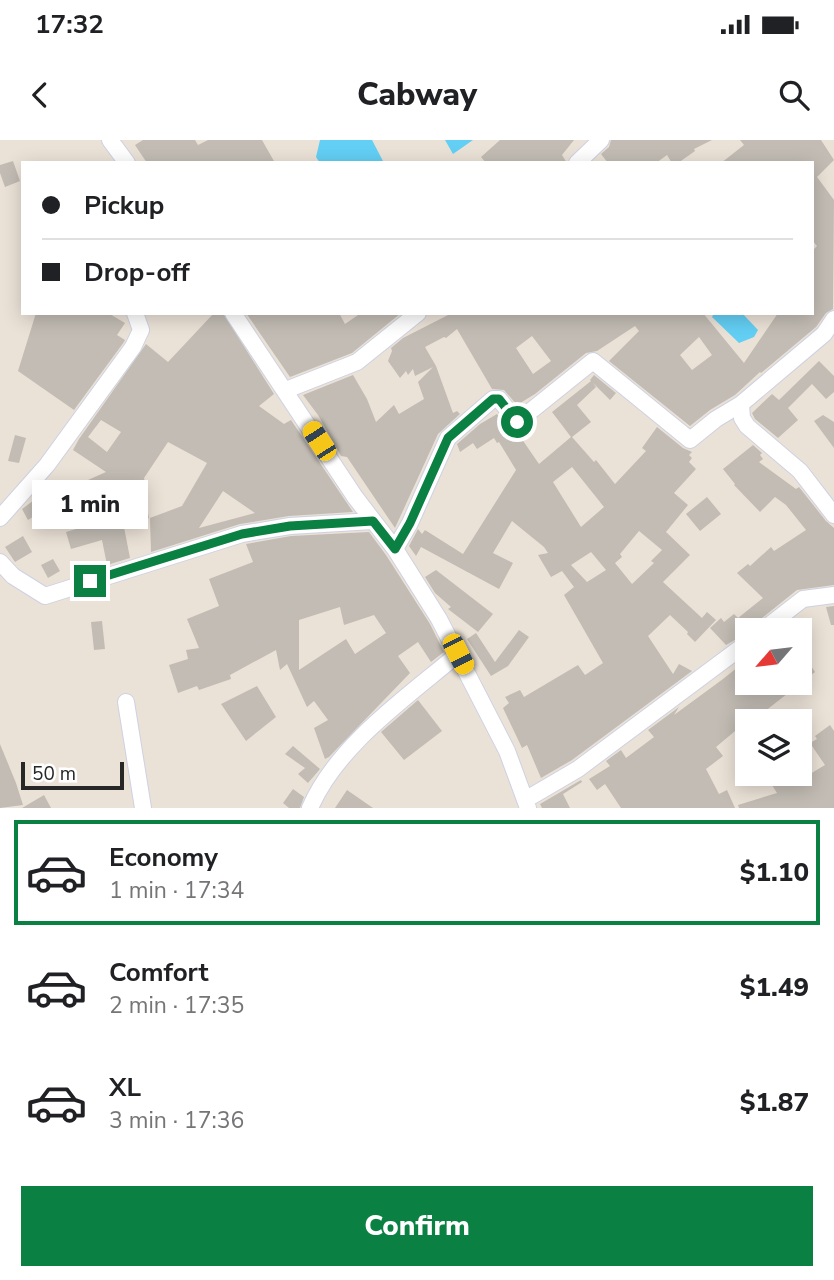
<!DOCTYPE html>
<meta charset="utf-8">
<style>
body{margin:0;font-family:"Nunito Sans",sans-serif;background:#f6f6f6;color:#202124;height:100vh;display:flex;flex-direction:column;font-size:26px;white-space:nowrap}
*{box-sizing:border-box;margin:0}
p{font-size:23px;color:#757577}
.icon{flex:none;width:38px;height:38px;fill:none;stroke:currentColor;stroke-width:2;stroke-linecap:round;stroke-linejoin:round}
.map{position:relative;height:668px;overflow:hidden}
.details{display:flex;flex-direction:column;background:#fff;flex:1}
.details>*{flex:none}
.banner{position:absolute;left:21px;top:21px;width:793px;height:154px;border-radius:0px;box-shadow:0 4px 18px #0003;display:grid;align-content:center;height:154px;padding:0 21px;background:#fff}
.needle{width:46px;rotate:242deg}
.controls{position:absolute;left:735px;top:478px;display:grid;gap:14px}
.controls a{display:grid;place-items:center;width:77px;height:77px;border-radius:0px;background:#fff;box-shadow:0 4px 18px #0003;font-size:35px}
.scale{position:absolute;left:21px;bottom:18px;width:103px;box-sizing:border-box;padding-left:7px;border:4px solid #272727;border-top:0;font-size:19px;line-height:24px;white-space:nowrap;color:#272727;-webkit-text-stroke:5px #fff;paint-order:stroke}
.end{position:absolute;width:32px;height:32px;margin:-16px;border:9px solid #0b8043;background:#fff;box-shadow:0 0 0 4px #fff}
.from{border-radius:50%}
.bubble{position:absolute;height:49px;border-radius:0px;background:#fff;box-shadow:0 4px 18px #0003;font-size:23px;font-weight:800;line-height:49px;text-align:center}
.car{position:absolute;width:21px;height:42px;margin:-21px -10px;border-radius:9px;box-shadow:0 0 5px 2px #0007;background:linear-gradient(#f5c518 24%,#345 0 40%,#f5c518 0 76%,#345 0 86%,#f5c518 0)}
.banner b{display:flex;align-items:center;gap:24px;height:66px;font-size:26px}
.banner b+b{border-top:2px solid #e0e0e0}
.banner i{width:18px;height:18px;background:#202124}
ul{padding:12px 0 0;list-style:none}
li{display:flex;align-items:center;gap:21px;height:105px;margin:0 14px 10px;padding:0 7px;border:4px solid transparent;border-radius:0px}
li div{flex:1}
li b{display:block;font-size:26px}
li em{font-style:normal;font-weight:800}
li.active{border-color:#0b8043}
li>.icon{width:63px;height:63px;stroke-width:1.5}
.primary-button{display:flex;gap:14px;margin-top:auto;padding:14px 21px}
.primary-button a{flex:1;height:80px;border-radius:0px;background:#0b8043;color:#fff;font-size:28px;font-weight:800;line-height:80px;text-align:center}
.status{display:flex;justify-content:space-between;align-items:center;height:49px;padding:0 35px;background:#fff;direction:ltr}
.status svg{height:19px;fill:currentColor}
header{display:flex;justify-content:space-between;align-items:center;height:91px;padding:0 21px;background:#fff;font-size:32px;font-weight:800}
.map>svg:first-child{display:block}
.water{fill:#63cff4}
.building{fill:#c2bcb4;fill-rule:evenodd}
.lines{fill:none;stroke-linecap:round;stroke-linejoin:round}
.street-casing{stroke:#cdd1e2;stroke-width:18}
.street{stroke:#fff;stroke-width:16}
.route{stroke:#0b8043;stroke-width:9}
</style>
<div class="status"><b>17:32</b><svg viewBox="0 0 49 12"><path d="M0 12V9h3v3zM5 12V6h3v6zM10 12V3h3v9zM15 12V0h3v12zM26 1h20v11H26zM47 4h2v5h-2z"/></svg></div>
<header><svg class="icon" aria-label="back" viewBox="0 0 24 24"><path d="M15 5l-7 7 7 7"/></svg>Cabway<svg class="icon" aria-label="search" viewBox="0 0 24 24"><circle cx="10" cy="10" r="6"/><path d="M15 15l6 6"/></svg></header>
<div class="map">
<svg width="834" height="668" viewBox="0 0 834 668">
<rect width="100%" height="100%" fill="#ebe2d7"/>
<path class="water" d="M320,0H372L384,23H320L316,17Z
M445,0H473L453,14Z
M714,173H742L758,190L754,197L739,203L712,177Z"/>
<path class="building" d="M143,0H195L198,5L208,0H262L275,23H147L135,5Z
M500,0H574L562,15L567,23H486L481,17Z
M611,0H712L694,9L695,11L678,23H672L667,15L656,23H608L601,14L609,7Z
M740,0H821L834,20L817,37L834,60L833,169L826,173L816,187L761,233L760,232L735,255L710,270L690,286L609,221L639,191L635,186L597,211L586,213L535,254L517,265L504,250L492,249L457,189L446,198L444,197L425,207L436,226L453,273L457,271L460,274L438,294L395,388L347,317L341,316L318,275L303,255L353,235L367,259L376,282L394,265L399,274L424,259L418,242L433,227L415,236L413,229L408,235L406,231L400,238L388,221L392,211L391,208L403,198L452,173H703L744,223L778,173H812V111L817,106L812,100V23H721L744,5ZM532,196L551,221L533,234L516,208ZM699,197L712,215L692,230L680,215Z
M13,21L20,41L5,47L0,33V25Z
M36,173H108L125,183L117,195L125,200L124,202L74,270L18,231Z
M214,173H223L274,254L259,266L284,284L291,280L353,372L289,376L240,384L151,412L150,378L182,366L207,323L168,302L144,338L146,348L143,349L149,378L123,382L130,418L107,425L102,400L71,409L66,392L99,382L94,354L88,340L106,332L73,310L79,299L146,204L168,222ZM101,280L121,292L107,312L88,297ZM223,351L255,373L199,388Z
M246,173H339L345,184L361,173H401L352,213L290,237Z
M819,221L834,236V252L826,259L812,244L788,268L798,280L778,298L755,279L752,273L772,254L779,260Z
M594,235L616,253L610,260L593,243L596,247L577,265L591,282L572,297L594,322L596,320L615,344L646,311L642,308L657,287L683,308L692,312L689,315L692,318L689,322L696,329L674,353L688,365L666,392L690,415L663,442L702,478L707,472L716,480L695,502L687,494L688,492L670,475L648,496L673,534L679,524L692,531L572,620L541,638L527,605L522,608L503,568L509,563L505,557L520,550L524,557L578,525L585,535L603,523L564,455L574,447L562,431L551,437L538,415L548,413L544,407L512,381L493,413L513,423L499,449L421,407L416,416L409,406L418,389L422,394L425,390L463,414L516,330L499,302L497,303L494,298L477,309L473,303L460,312L457,304L480,284L497,274L509,289L517,292L539,324L571,297L552,272L591,241L590,240ZM572,327L604,367L581,387L553,342ZM639,391L662,410L651,421L654,423L632,444L615,423L622,417L620,414ZM591,412L606,430L587,442L571,425Z
M823,275L834,282V308L814,281Z
M15,295L26,298L19,323L8,321Z
M753,305L762,313L760,315L763,319L759,322L796,349L799,347L826,381L834,388V445L797,450L757,482L753,490H747V493L726,505L710,488L721,478L724,482L734,474L738,478L763,458L737,433L748,424L750,426L771,407L774,411L806,390L786,365L775,357L760,372L734,345L735,344L723,329Z
M707,357L721,374L700,391L686,374Z
M37,358L44,370L28,380L22,369Z
M369,392L386,415L430,484L444,512L431,522L418,502L398,516L410,533L329,617L325,619L314,588L328,580L314,561L307,567L287,524L280,530L276,510L230,535L231,539L199,550L197,546L178,553L169,525L188,519L186,510L199,508L187,479L219,466L209,439L253,422L246,404L291,396ZM340,467L344,485L374,475L386,493L355,514L346,499L299,530V480Z
M23,396L32,412L15,422L5,407Z
M53,419L60,431L48,438L41,425Z
M436,430L493,474L478,492L448,469L451,467L435,453L425,437Z
M834,466V485H831L826,467Z
M102,481L105,509L94,510L91,482Z
M519,490L529,497L508,526L491,536L467,499L476,493L495,522Z
M747,516V542H800V526L807,520L815,532L760,575L747,581L716,607L723,616L706,629L719,654L727,650L735,668H621L605,644L597,650L589,639L610,626L606,621L621,610L626,618L654,597L648,590L679,567L674,575L723,539L743,523L741,520Z
M257,546L276,577L246,601L221,564Z
M418,560L442,591L404,620L381,592Z
M830,585L834,591V668H739L738,665L777,653L765,634H810L825,625L810,603L817,599L815,596Z
M0,604L16,643L23,665L0,668Z
M293,606L320,629L308,643L298,634L305,628L285,614Z
M581,640L582,642L563,654L570,668H542L540,664Z
M293,649L304,657L300,668H289L283,663Z
M347,650L373,668H335Z
M44,655L51,668H22Z"/>
<g class="lines">
<g class="street-casing">
<path id="street" d="M110,0L127,23
M577,23L601,0
M233,173L355,357L395,409L439,479L507,611L528,668
M834,179L824,194L741,264L742,278L747,286L800,331L834,375
M286,250L357,222L418,173
M0,378L47,325L133,207L141,190L135,173
M395,409L410,383L448,298L493,259H499L517,282L593,221L690,300L716,279L741,264
M0,422L13,436L45,456L242,394L290,386L373,381
M763,490L803,459L834,455
M126,562L143,668
M525,660L578,629L747,503
M310,668C337,605 407,557 458,514"/>
</g>
<use href="#street" class="street"/>
</g>
<g class="lines">
<path class="route" d="M90,441L242,394L290,386L373,381L395,409L410,383L448,298L493,259H499L517,282"/>
</g>
</svg>
<div class="controls">
<a><svg class="needle" viewBox="-14 -14 28 28"><path d="M0-13l5 13h-10z" fill="#e53935"/><path d="M0 13l5-13h-10z" fill="#757577"/></svg></a>
<a><svg class="icon" aria-label="layers" viewBox="0 0 24 24"><path d="M12 4l9 5-9 5-9-5zM3 14l9 5 9-5"/></svg></a>
</div>
<div class="scale">50 m</div>
<i class="end from" style="left:517px;top:282px"></i>
<i class="end" style="left:90px;top:441px"></i>
<div class="bubble" style="left:32px;top:340px;width:116px">1 min</div>
<i class="car" style="left:319px;top:301px;rotate:327deg"></i>
<i class="car" style="left:458px;top:514px;rotate:153deg"></i>
<div class="banner">
<b><i class="from"></i>Pickup</b>
<b><i></i>Drop-off</b>
</div>
</div>
<section class="details">
<ul>
<li class="active"><svg class="icon" aria-label="car" viewBox="0 0 24 24"><path d="M5 17H2v-5l4-1 3-4h7l3 4 3 1v5h-3M9 17h6M6 11h13"/><circle cx="7" cy="17" r="2"/><circle cx="17" cy="17" r="2"/></svg><div><b>Economy</b><p>1 min · 17:34</p></div><em>$1.10</em></li>
<li><svg class="icon" aria-label="car" viewBox="0 0 24 24"><path d="M5 17H2v-5l4-1 3-4h7l3 4 3 1v5h-3M9 17h6M6 11h13"/><circle cx="7" cy="17" r="2"/><circle cx="17" cy="17" r="2"/></svg><div><b>Comfort</b><p>2 min · 17:35</p></div><em>$1.49</em></li>
<li><svg class="icon" aria-label="car" viewBox="0 0 24 24"><path d="M5 17H2v-5l4-1 3-4h7l3 4 3 1v5h-3M9 17h6M6 11h13"/><circle cx="7" cy="17" r="2"/><circle cx="17" cy="17" r="2"/></svg><div><b>XL</b><p>3 min · 17:36</p></div><em>$1.87</em></li>
</ul>
<div class="primary-button"><a>Confirm</a></div>
</section>
